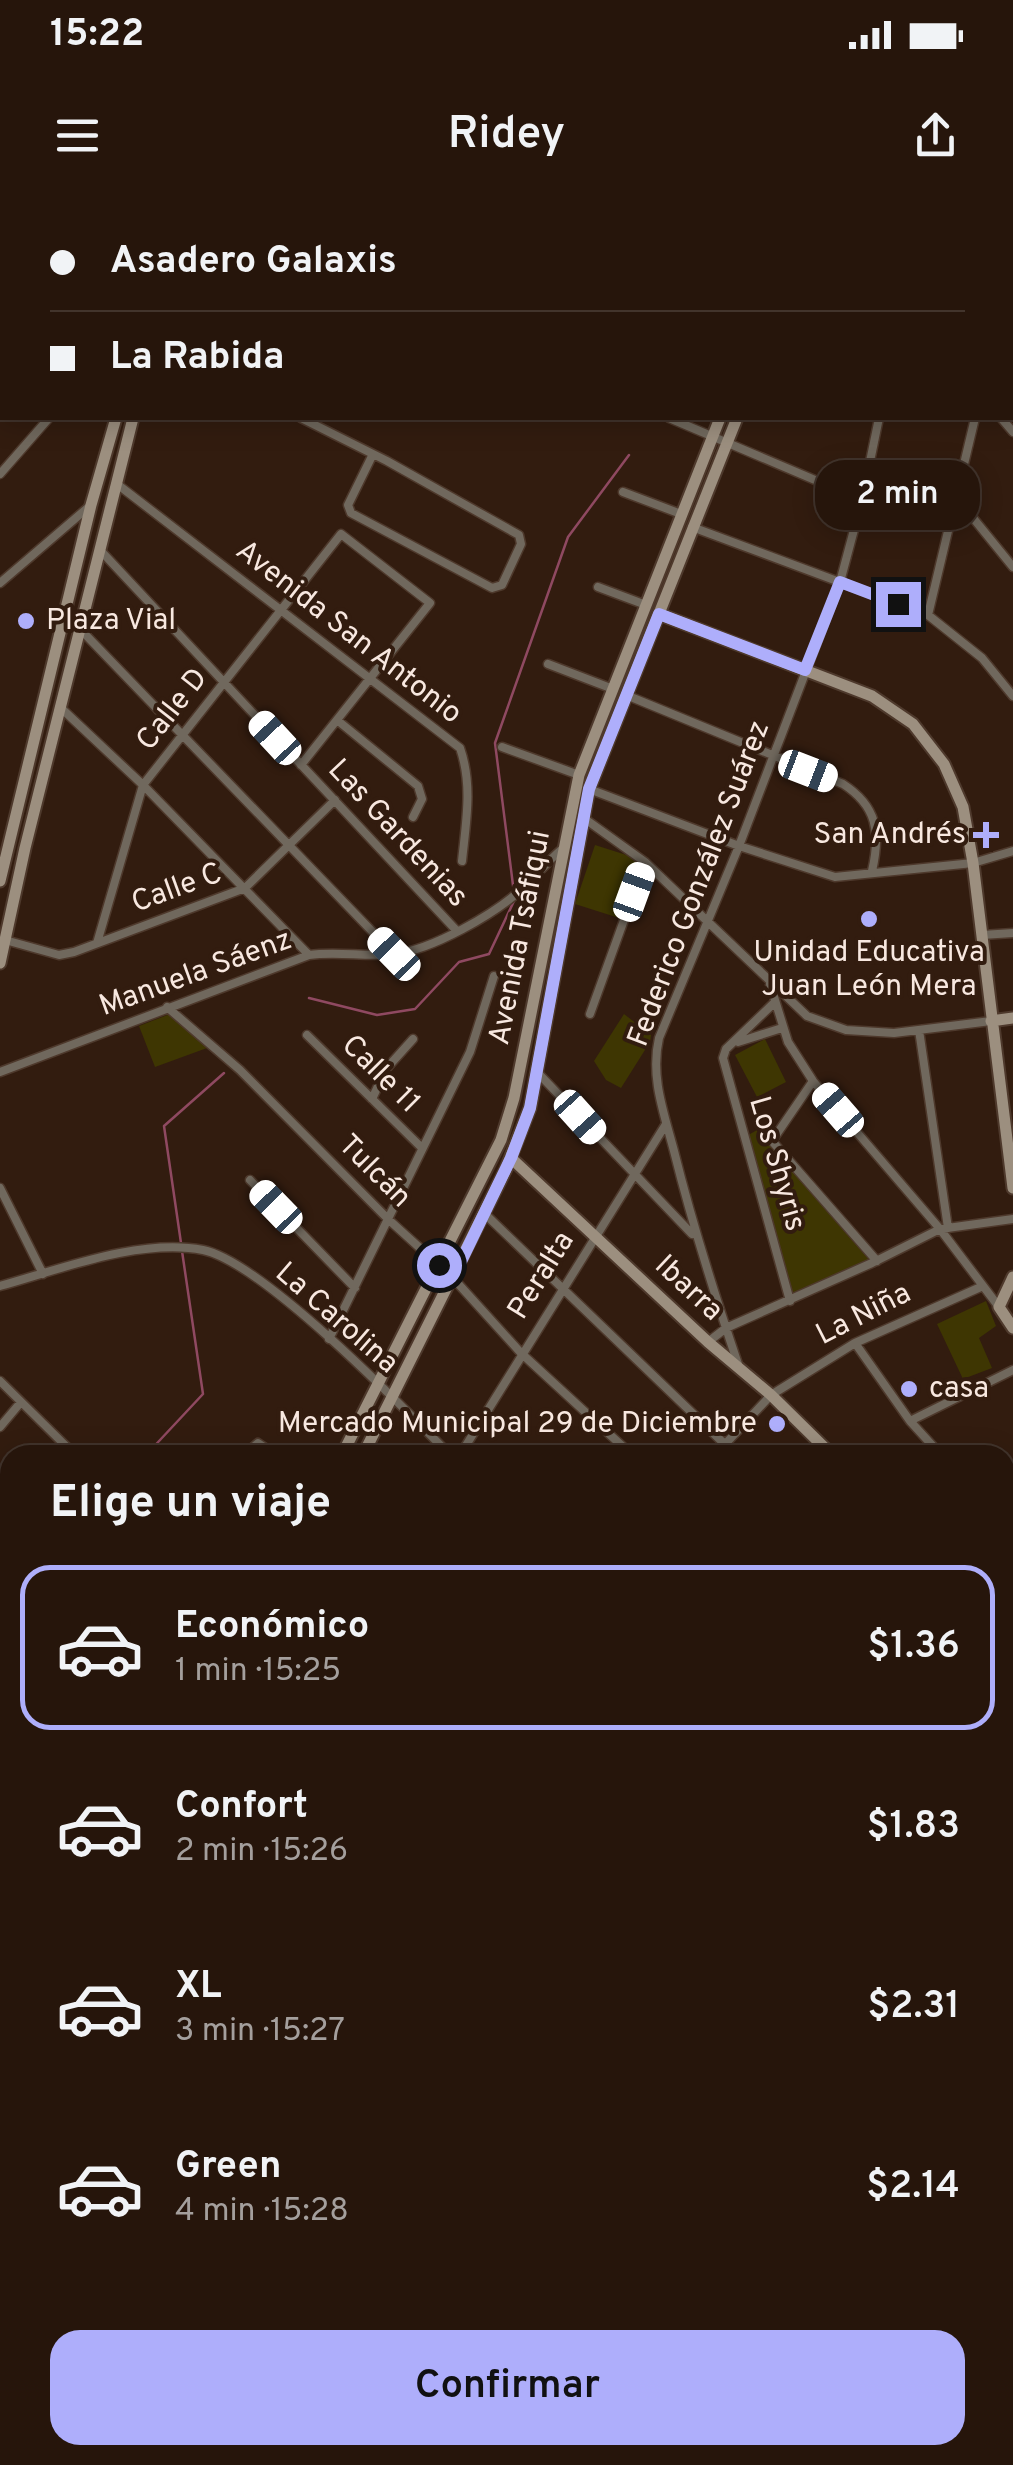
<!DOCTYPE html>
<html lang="es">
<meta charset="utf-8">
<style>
body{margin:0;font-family:Overpass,sans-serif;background:#322219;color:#f1f3f6;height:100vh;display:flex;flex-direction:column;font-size:38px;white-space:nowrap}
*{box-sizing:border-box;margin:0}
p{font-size:32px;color:#a49f9d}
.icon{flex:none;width:55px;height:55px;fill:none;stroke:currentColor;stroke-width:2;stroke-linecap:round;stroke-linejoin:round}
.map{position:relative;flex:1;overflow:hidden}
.panel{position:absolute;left:0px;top:1245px;width:1015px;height:1020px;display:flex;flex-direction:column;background:#26150b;border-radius:30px 30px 0 0;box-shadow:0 5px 25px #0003,0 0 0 2px #42342c}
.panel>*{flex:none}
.guide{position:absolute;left:0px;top:0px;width:1015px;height:220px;box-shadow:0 5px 25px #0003,0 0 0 2px #42342c;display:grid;align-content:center;height:220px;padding:0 50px;background:#26150b}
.end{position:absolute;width:45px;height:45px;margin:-22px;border:12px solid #aeaefb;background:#111;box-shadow:0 0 0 5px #111}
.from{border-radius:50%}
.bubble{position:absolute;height:70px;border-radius:30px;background:#26150b;box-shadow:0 5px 25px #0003,0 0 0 2px #42342c;font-size:32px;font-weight:600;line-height:70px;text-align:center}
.car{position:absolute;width:30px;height:60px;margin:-30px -15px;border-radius:12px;box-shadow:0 0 8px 2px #0007;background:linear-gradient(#fff 24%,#345 0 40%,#fff 0 76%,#345 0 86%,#fff 0)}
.guide b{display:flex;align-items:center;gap:35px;height:95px;font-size:38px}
.guide b+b{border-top:2px solid #42342c}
.guide i{width:25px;height:25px;background:#f1f3f6}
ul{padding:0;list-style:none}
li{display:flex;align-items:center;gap:30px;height:165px;margin:0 20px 15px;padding:0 30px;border:5px solid transparent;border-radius:30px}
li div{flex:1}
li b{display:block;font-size:38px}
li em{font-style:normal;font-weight:600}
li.on{border-color:#aeaefb}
li>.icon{width:90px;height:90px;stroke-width:1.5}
h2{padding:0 50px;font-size:45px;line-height:120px}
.cta{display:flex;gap:20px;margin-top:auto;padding:20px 50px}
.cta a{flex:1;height:115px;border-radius:30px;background:#aeaefb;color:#111;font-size:40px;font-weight:600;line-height:115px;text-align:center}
.status{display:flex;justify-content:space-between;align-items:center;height:70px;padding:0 50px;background:#26150b;direction:ltr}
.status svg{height:28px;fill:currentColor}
header{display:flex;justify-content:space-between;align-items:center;height:130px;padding:0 50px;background:#26150b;font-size:45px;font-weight:600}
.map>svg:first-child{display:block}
.green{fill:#3e3602}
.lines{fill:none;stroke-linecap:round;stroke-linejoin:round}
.stream{stroke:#8f4961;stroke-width:2.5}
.street-casing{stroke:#4e392c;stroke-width:11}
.secondary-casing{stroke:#4e392c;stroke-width:15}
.primary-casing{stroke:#4e392c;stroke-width:16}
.street{stroke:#70685d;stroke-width:8}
.secondary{stroke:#9c8f7f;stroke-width:11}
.primary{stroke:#bfae98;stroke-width:12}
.route{stroke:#aeaefb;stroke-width:12}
.poi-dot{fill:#aeaefb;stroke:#321c0f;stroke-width:4}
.labels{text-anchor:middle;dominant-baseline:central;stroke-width:8;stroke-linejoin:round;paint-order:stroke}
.poi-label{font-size:30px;fill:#f8e8e0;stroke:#321c0f;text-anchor:start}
.street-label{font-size:30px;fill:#f8e8e0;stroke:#321c0f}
</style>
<div class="status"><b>15:22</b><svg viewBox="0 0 49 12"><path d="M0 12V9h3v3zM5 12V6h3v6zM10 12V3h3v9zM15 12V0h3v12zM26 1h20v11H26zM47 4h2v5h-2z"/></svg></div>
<header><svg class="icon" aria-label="menu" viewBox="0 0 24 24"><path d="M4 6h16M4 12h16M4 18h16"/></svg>Ridey<svg class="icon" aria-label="share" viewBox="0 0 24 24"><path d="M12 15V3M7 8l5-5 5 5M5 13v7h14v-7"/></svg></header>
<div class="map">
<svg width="1013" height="2265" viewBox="0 0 1013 2265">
<rect width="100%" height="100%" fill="#321c0f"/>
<path class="green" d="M595,645L639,659L619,718L575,704Z
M170,814L207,848L155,867L139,826Z
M624,814L651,835L650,842L621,888L606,880L594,861Z
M765,839L786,882L757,897L735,855Z
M757,930L872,1063L790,1101L745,937Z
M986,1101L996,1126L979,1138L992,1168L963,1179L937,1124Z"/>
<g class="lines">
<path class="stream" d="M728,2L729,0
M514,693L495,543L568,337L629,255
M309,798L377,815L415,809L459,762L489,754L514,701
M181,1043L164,926L224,873
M146,1255L203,1194L182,1051
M7,1578L10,1571"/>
<g class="street-casing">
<path id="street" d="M52,0L53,2
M252,0L254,2
M850,0L852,2
M80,2L81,0
M317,2L323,0
M399,2L400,0
M485,2L486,0
M575,2L576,0
M670,2L671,0
M1012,81L1013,80
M0,88L2,90
M1012,113H1013
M0,164L2,161
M301,218L387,261L519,335L521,344L502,385L492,388L351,313L348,305L373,254
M669,218L862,300
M1001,218L1013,232
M0,274L49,218
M117,284L460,548C473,585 466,622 462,661
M623,292L681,314
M956,297L1013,367
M692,327L928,415L982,458L1013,496
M100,350L456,730
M0,383L91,305
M598,387L646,405
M928,415L975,218
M80,429L393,753
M548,464L613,489
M626,495L843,584C877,606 881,632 872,671
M61,508L143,585L309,755
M337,520L418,586L422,599L413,617
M502,547L579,575
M589,589L739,646L835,677L973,663L1013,651
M585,619L645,662L807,816L846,830L894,833L991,821
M982,735L1013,733
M5,740L59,755L74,752L245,688L335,600
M97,743L143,585L341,334L430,403L301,565
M770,784L788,842L813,881L940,1029L999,1107
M775,802L726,849L723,858L790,1101
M167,807L240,870L389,1020L453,1078L521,1153L632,1255
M590,814L645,662
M919,830L948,1028
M307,835L422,948
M738,842L782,828
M0,872L309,755C337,751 365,757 394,754C432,750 495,714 523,688C536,676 547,662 561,650
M538,873L692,1034
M813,881L772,941L877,1061
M372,899L386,869L413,839
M250,980L355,1088
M0,988L43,1074
M484,1013L736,1255
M0,1086C61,1069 140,1038 203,1050C262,1062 404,1208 450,1255
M329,1139L470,852L494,776
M708,1142L726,1128L872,1063L940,1029L1013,1019
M855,1143L910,1221L941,1255
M738,1164C714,1093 692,1023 674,951C664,913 650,877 659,838L739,646L840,382L862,300L879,218
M0,1181L75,1255
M910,1221L1013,1170
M0,1227L21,1202
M244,1255L258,1243L276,1255
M460,1255L666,924
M715,1255L771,1195L855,1143L983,1086
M1005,1295L1013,1287
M0,1336L10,1325
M1005,1608L1013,1616
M0,1869L10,1870
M1005,1889L1013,1879
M1005,1953L1013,1958
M0,1994L10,2003
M0,2114L10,2123
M1005,2167L1013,2166
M0,2232L10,2241
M25,2255L36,2265
M456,2255L472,2265
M759,2255L800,2265
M876,2255L893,2263
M65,2265L74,2255
M368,2265L380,2255
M428,2265L433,2255
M686,2265L687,2255
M837,2265L855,2255"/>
</g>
<g class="secondary-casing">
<path id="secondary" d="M191,2L192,0
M208,2L210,0
M805,2L806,0
M819,2L820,0
M659,414L872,496L913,524L944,564L963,607L973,663L1013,988
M0,681L91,305L116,218
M0,763L25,648L133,218
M991,821L1013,818
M511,958L708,1142L771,1195L832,1255
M1013,1077L999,1107L1013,1128
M342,1255L501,940L514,898L579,575L720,218
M363,1255L506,969L530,908L589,589L737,218
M1005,1422L1013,1426
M1005,1586L1013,1575
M0,1590L10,1599
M0,1607L10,1616
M1005,1818L1013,1825
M0,1952L10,1931
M0,1991L10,1971"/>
</g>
<g class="primary-casing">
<path id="primary" d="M1005,1764L1013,1753
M1005,2029L1013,2019
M970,2255L971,2265
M985,2255V2265"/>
</g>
<use href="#street" class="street"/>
<use href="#secondary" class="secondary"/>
<use href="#primary" class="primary"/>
</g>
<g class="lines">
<path class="route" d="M439,1065L453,1078L511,958L530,908L589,589L659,414L805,470L840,382L898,404"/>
</g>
<g class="poi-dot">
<circle cx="26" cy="421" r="10"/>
<path d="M981 620h10v10h10v10h-10v10h-10v-10h-10v-10h10z"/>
<circle cx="869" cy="719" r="10"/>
<circle cx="909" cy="1189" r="10"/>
<circle cx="777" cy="1224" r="10"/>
</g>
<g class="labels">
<g class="poi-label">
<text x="46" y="421">Plaza Vial</text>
<text x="966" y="635" text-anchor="end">San Andrés</text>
<text x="869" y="753" text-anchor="middle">Unidad Educativa<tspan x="869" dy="34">Juan León Mera</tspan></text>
<text x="929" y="1189">casa</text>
<text x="757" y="1224" text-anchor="end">Mercado Municipal 29 de Diciembre</text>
</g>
<g class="street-label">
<text transform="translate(348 433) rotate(38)">Avenida San Antonio</text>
<text transform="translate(173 510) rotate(-52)">Calle D</text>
<text transform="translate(397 634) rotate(47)">Las Gardenias</text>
<text transform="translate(700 684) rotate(-69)">Federico González Suárez</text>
<text transform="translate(177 689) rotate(-20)">Calle C</text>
<text transform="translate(521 738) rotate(-79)">Avenida Tsáfiqui</text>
<text transform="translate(196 774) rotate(-20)">Manuela Sáenz</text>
<text transform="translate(380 875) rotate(45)">Calle 11</text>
<text transform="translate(776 964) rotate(74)">Los Shyris</text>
<text transform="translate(374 972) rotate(45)">Tulcán</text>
<text transform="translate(542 1076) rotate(-58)">Peralta</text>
<text transform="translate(688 1089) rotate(43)">Ibarra</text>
<text transform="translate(864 1115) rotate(-27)">La Niña</text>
<text transform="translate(336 1119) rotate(41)">La Carolina</text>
</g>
</g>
</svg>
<i class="end from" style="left:439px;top:1065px"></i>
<i class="end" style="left:898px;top:404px"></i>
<div class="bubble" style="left:815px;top:260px;width:165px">2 min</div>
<i class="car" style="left:275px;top:538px;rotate:317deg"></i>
<i class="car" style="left:808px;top:571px;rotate:111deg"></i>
<i class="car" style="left:634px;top:692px;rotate:20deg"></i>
<i class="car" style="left:394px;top:754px;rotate:316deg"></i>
<i class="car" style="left:838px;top:910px;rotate:319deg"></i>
<i class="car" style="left:580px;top:917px;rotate:138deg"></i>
<i class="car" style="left:276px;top:1007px;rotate:316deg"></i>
<div class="guide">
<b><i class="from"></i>Asadero Galaxis</b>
<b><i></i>La Rabida</b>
</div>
<section class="panel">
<h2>Elige un viaje</h2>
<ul>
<li class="on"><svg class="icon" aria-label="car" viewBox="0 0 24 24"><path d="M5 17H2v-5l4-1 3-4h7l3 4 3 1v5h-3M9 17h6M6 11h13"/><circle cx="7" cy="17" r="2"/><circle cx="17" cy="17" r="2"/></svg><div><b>Económico</b><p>1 min · 15:25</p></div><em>$1.36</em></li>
<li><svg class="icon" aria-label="car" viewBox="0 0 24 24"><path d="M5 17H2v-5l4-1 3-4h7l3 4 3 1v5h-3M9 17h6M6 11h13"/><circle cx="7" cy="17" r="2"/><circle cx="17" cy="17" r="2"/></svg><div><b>Confort</b><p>2 min · 15:26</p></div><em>$1.83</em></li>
<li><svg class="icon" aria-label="car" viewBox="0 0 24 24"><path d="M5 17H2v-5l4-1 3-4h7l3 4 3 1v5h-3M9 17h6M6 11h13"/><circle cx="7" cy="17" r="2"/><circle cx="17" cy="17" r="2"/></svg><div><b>XL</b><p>3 min · 15:27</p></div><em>$2.31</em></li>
<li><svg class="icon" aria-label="car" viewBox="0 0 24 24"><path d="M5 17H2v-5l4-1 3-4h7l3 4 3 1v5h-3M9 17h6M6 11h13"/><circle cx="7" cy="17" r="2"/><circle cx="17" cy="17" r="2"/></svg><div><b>Green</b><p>4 min · 15:28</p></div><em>$2.14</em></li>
</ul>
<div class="cta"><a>Confirmar</a></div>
</section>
</div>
